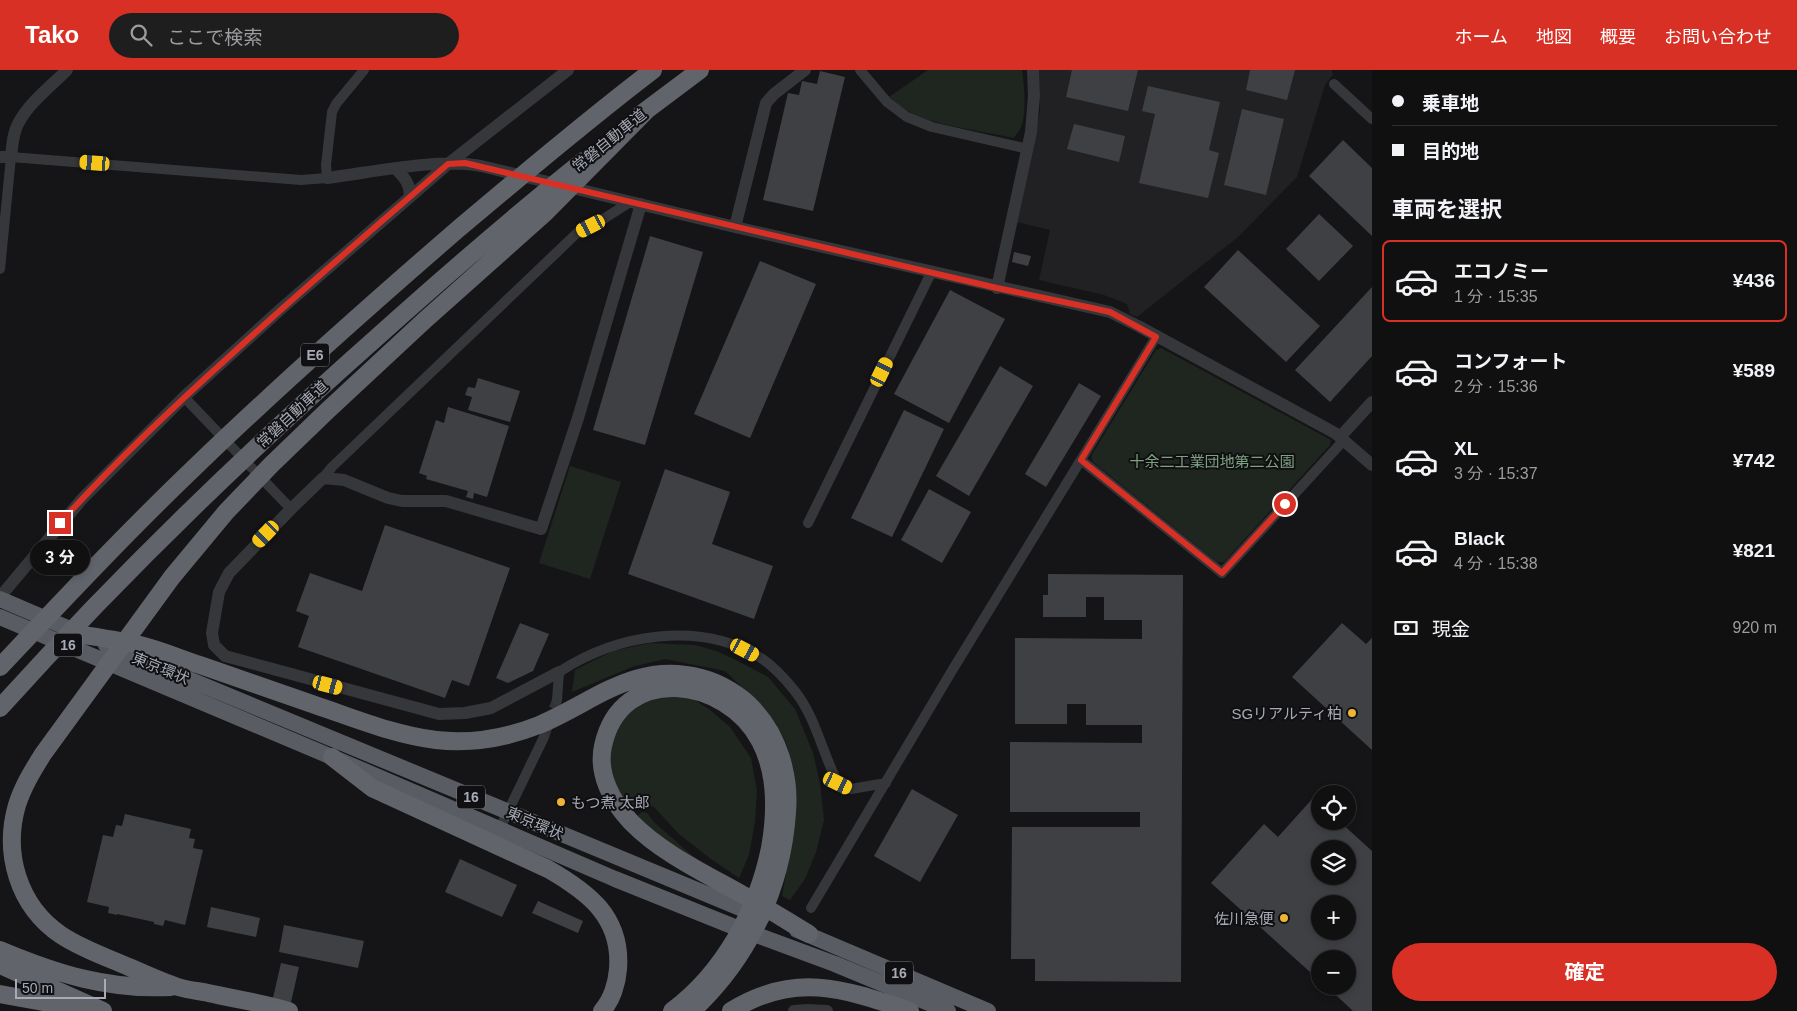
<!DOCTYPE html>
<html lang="ja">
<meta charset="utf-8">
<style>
body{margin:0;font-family:Helvetica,"Noto Sans JP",sans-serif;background:#1e1e1f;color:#f1f3f6;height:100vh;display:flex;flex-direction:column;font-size:19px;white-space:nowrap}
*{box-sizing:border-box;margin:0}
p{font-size:16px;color:#9c9d9f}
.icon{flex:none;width:28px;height:28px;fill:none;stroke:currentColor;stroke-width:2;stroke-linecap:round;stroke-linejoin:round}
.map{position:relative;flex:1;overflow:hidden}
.panel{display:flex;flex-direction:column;background:#101011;width:425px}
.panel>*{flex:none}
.top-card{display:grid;align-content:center;height:110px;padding:0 20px;background:#101011}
.tools{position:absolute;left:1311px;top:715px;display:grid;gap:10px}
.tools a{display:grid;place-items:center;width:45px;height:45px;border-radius:50%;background:#101011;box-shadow:0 2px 8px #0003,0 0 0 1px #303031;font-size:25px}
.scale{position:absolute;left:15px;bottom:12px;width:91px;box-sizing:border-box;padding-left:5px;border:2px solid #a7abb6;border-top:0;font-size:14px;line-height:18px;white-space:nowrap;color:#a7abb6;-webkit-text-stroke:4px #101012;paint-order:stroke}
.end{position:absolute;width:22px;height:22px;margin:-11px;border:6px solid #d93025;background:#fff;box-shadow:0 0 0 2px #fff}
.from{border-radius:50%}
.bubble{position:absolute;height:35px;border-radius:18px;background:#101011;box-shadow:0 2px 8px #0003,0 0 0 1px #303031;font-size:16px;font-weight:700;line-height:35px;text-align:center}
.car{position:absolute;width:15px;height:30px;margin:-15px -8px;border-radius:6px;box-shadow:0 0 4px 1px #0007;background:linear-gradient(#f5c518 24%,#345 0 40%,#f5c518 0 76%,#345 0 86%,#f5c518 0)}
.top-card b{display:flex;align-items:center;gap:18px;height:48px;font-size:19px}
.top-card b+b{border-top:1px solid #303031}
.top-card i{width:12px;height:12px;background:#f1f3f6}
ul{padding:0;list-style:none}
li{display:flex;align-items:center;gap:15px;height:82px;margin:0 10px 8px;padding:0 10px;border:2px solid transparent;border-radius:8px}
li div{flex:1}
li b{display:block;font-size:19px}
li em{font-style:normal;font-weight:700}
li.active{border-color:#d93025}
li>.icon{width:45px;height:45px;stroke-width:1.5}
h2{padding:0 20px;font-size:22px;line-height:60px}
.pay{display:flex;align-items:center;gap:12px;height:55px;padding:0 20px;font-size:19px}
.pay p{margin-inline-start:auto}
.button{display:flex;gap:10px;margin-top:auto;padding:10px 20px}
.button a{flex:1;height:58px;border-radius:30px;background:#d93025;color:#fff;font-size:20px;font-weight:700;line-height:58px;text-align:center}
header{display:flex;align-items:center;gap:30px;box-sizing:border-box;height:70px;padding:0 25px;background:#d93025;color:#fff}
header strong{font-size:24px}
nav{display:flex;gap:28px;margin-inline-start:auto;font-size:18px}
.search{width:350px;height:45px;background:#1e1e1f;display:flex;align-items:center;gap:12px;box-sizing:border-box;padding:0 18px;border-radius:28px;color:#9c9d9f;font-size:19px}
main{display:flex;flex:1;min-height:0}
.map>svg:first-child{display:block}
.built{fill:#212124}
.green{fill:#1f2620}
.building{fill:#3f4044;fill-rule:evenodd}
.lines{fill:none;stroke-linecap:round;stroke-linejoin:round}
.minor-tunnel{stroke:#323337;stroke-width:10;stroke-dasharray:10 5;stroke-linecap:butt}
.minor{stroke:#36373b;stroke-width:10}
.tertiary{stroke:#36373b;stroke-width:12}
.trunk{stroke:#5a5c63;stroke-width:16}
.motorway{stroke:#62646c;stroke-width:18}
.route{stroke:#d93025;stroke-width:6}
.poi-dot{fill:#eeb535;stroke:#101012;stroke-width:2}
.labels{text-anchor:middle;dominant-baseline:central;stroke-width:4;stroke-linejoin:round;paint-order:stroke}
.shield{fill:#101012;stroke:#7a7c85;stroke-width:1}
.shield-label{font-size:14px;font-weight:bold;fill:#a7abb6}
.street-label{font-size:15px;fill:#a7abb6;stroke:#101012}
.park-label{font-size:15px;fill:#7ea181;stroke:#101012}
.poi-label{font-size:15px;fill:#a7abb6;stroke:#101012;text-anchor:end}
</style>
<header>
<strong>Tako</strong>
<div class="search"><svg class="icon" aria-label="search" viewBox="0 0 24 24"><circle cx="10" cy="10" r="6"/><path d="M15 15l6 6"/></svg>ここで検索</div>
<nav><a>ホーム</a><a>地図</a><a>概要</a><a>お問い合わせ</a></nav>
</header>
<main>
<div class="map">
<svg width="1372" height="941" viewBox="0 0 1372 941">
<rect width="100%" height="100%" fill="#151517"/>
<path class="built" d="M1039,0H1332L1333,5L1325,15L1297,107L1238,167L1137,247L1130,244L1127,234L1104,225L1039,210L1050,160L1017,152L1040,42Z"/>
<path class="green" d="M928,0H1022C1024,15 1027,43 1021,57C1020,61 1016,64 1014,68C984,61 933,56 908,41C901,37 895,32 889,27Z
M1161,278L1331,370L1330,375L1224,492H1217L1093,392L1091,386L1156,280Z
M570,396L621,412L590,509L539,493Z
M651,573L695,575L716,581L734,589L768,607L795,639L813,683L820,713L824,750L816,782L805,809L790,830L782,826L792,769L794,700L785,670L769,647L746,621L725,601L665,589L632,597L572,622L575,600L613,581Z
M663,624L692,628L710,640L730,657L751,688L757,721L755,751L749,785L739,808L711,789L679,764L654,737L644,734L630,740L616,720L609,697L608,677L621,651L637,634Z
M642,742L647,743L655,753L704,796L701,798L636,747Z"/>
<path class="building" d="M1072,0H1138L1128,41L1066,27Z
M1250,0H1295L1287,30L1246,20Z
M820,1L845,7L813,141L763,130L788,23L799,25L802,11L817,14Z
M1148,16L1220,32L1209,80L1219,83L1208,128L1139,113L1155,44L1142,41Z
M1242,39L1284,49L1266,125L1224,115Z
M1074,54L1125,66L1119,92L1067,79Z
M1343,70L1372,98V166L1309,106Z
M1319,144L1353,176L1319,211L1286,179Z
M650,166L703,182L645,375L593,360Z
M1238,180L1320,256L1286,292L1204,217Z
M1014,182L1031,186L1028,196L1012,192Z
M760,191L816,214L750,368L694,344Z
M1372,217V286L1330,332L1295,300Z
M950,220L1005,249L949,353L894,324Z
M1000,296L1033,316L969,426L936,406Z
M478,308L520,321L510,352L468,340L472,327L465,325L468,317L475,318Z
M1079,313L1101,326L1046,417L1025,404Z
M448,337L509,356L487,427L474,423L473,429L466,427L468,421L426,409L427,406L419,403L436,350L444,353Z
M904,340L944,359L892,467L851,448Z
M665,399L730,422L712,474L773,496L754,549L628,504Z
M929,419L971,442L942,493L901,470Z
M385,455L510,498L469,616L452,610L445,628L298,577L309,546L296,541L310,503L362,521Z
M1048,504L1183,505L1181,912L1035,911V889H1011L1012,757H1140V742H1010V672L1142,673V655H1086V634H1067V654H1015V568L1142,569V550H1104V527H1086V547H1043V525H1048Z
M520,553L549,564L533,601L508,613L496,608Z
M1342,553L1366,574L1372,568V680L1292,607Z
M912,719L958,745L920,812L874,786Z
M1313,728L1320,735V751H1339L1372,781V941H1353L1326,916H1348V889H1320V911L1211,813L1264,754L1278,767ZM1320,779H1348V806H1320ZM1320,834H1348V861H1320Z
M125,744L191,759L189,768L195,769L193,778L203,780L185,855L165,850L163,856L154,854V852L117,844V845L108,843L109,837L87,832L103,765L113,767L116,755L122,756Z
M460,789L517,815L502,847L445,822Z
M538,831L583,851L578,863L532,843Z
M211,837L260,848L256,867L207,857Z
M284,855L364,871L358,898L279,882Z
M281,893L299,897L289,941H270Z"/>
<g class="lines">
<path class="minor-tunnel" d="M544,667L557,630"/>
<path class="minor" d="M860,0L887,32L907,47L932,57L1028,79
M1334,14L1372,49
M0,199L11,87L301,110L327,108L326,95L332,42L336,34L364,0
M184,327L291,439
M1081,390L1222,503L1344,370
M323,408L332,397L577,163L605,148L630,132
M808,453L932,201
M557,630L559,602C617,564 700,550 761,588C773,596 785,609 794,620C816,647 822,683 838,713L851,719L886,713
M499,760L544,667
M811,838L950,604L1156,267"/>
<path class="tertiary" d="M0,87H11C12,76 13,62 19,52C30,32 51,16 67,0
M396,99C405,108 410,114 410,127
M327,108C374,102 436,88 481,96L735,157L1110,242L1140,257L1335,363L1372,395
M735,157L766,33L774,24L805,0
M997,218L1031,62L1034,26L1033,0
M1340,367L1372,332
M0,527L82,429L184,327L282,238L448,94L568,0
M559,602L491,638L465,643L439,644L225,586L214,575L212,563L219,522L229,503L291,439L323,408L344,410L388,428L402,431H446L541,459L578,348L641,134
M794,941L808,940L827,941"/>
<path class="trunk" d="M0,529L84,565
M0,547L332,687L615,809L732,856L835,894L948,941
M106,575L762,847
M797,860L988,941"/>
<path class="motorway" d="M640,45L700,0
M83,565C102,568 122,571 140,575C161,580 181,589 200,595C238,608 277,622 315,635C354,648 394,665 436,670C472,674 506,668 539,655C594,632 636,590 701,608C720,613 741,625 754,640C779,667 790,706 787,742C782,819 748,889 692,941
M0,597C64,529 128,461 196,396C280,315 368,237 457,160C521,106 586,51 653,0
M0,638C118,507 244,385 375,269C443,208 512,148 583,91
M332,687L372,718L548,799C588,822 622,847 618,899C617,913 612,930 602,941
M0,880C57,904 108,920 171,917
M0,895L103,941
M0,924L82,939
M289,941C263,933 235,929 208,923C198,921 188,920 178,917C162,912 145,904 129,897C106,887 82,879 61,865C18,836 3,783 17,735C23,716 33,700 43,684L172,507L226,442L271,395L327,341L425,250L546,142L648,39
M672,941C724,902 757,841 770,778C776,744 777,703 760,671C727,607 621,592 603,676C597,704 612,732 631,752C661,783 706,804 743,825C766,837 787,851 809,864
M731,941C795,901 845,919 910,941"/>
</g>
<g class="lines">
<path class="route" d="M60,453C114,393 173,337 233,283C303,219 376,156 448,94L465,93L997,218L1092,238L1110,242L1156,267L1081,390L1222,503L1285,434"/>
</g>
<g class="poi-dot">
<circle cx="1352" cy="643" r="5"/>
<circle cx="561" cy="732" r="5"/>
<circle cx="1284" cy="848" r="5"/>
</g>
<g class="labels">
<g class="shield">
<rect x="301" y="273.5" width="28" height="23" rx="4"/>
<rect x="54" y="563.5" width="28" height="23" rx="4"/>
<rect x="457" y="715.5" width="28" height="23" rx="4"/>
<rect x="885" y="891.5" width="28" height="23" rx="4"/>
</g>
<g class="shield-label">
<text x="315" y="285">E6</text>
<text x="68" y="575">16</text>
<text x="471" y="727">16</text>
<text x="899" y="903">16</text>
</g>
<g class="street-label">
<text transform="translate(609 70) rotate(-39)">常磐自動車道</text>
<text transform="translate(292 344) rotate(-43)">常磐自動車道</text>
<text transform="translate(161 598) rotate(22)">東京環状</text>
<text transform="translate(535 753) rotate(23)">東京環状</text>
</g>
<g class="park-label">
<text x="1212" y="391">十余二工業団地第二公園</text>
</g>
<g class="poi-label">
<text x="1342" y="643">SGリアルティ柏</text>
<text x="571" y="732" text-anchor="start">もつ煮 太郎</text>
<text x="1274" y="848">佐川急便</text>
</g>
</g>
</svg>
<div class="tools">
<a><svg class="icon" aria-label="locate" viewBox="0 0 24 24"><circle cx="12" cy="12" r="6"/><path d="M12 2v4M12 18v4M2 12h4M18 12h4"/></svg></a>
<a><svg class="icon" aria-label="layers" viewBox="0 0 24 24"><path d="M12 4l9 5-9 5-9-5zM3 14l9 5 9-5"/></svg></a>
<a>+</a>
<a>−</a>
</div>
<div class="scale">50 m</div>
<i class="end from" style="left:1285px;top:434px"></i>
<i class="end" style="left:60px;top:453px"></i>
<div class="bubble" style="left:30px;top:470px;width:60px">3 分</div>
<i class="car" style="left:95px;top:93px;rotate:274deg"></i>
<i class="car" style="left:591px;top:156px;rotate:243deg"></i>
<i class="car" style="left:882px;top:302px;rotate:26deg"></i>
<i class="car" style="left:266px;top:464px;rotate:224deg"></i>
<i class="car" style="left:745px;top:580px;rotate:118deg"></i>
<i class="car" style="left:328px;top:615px;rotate:105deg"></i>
<i class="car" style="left:838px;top:713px;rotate:116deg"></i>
</div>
<section class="panel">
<div class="top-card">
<b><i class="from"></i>乗車地</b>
<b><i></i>目的地</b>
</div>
<h2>車両を選択</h2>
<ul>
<li class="active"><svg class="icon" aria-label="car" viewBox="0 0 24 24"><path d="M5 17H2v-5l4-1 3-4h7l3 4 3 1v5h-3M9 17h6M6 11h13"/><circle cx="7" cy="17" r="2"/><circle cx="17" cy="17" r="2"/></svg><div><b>エコノミー</b><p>1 分 · 15:35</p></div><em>¥436</em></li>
<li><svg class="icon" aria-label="car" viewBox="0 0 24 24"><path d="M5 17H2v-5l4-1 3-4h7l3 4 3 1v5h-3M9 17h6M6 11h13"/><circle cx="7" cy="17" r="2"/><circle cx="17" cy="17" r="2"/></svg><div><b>コンフォート</b><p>2 分 · 15:36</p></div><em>¥589</em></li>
<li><svg class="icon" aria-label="car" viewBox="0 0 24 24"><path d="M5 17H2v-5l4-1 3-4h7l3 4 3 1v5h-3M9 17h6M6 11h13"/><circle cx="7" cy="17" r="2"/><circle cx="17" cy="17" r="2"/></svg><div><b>XL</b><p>3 分 · 15:37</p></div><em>¥742</em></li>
<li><svg class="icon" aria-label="car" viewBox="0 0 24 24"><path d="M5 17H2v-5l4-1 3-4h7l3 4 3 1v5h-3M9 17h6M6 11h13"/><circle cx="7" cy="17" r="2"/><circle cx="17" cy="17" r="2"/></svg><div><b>Black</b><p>4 分 · 15:38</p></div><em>¥821</em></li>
</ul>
<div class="pay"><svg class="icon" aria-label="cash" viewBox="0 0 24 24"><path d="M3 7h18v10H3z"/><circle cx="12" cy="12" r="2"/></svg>現金<p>920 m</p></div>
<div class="button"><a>確定</a></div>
</section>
</main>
